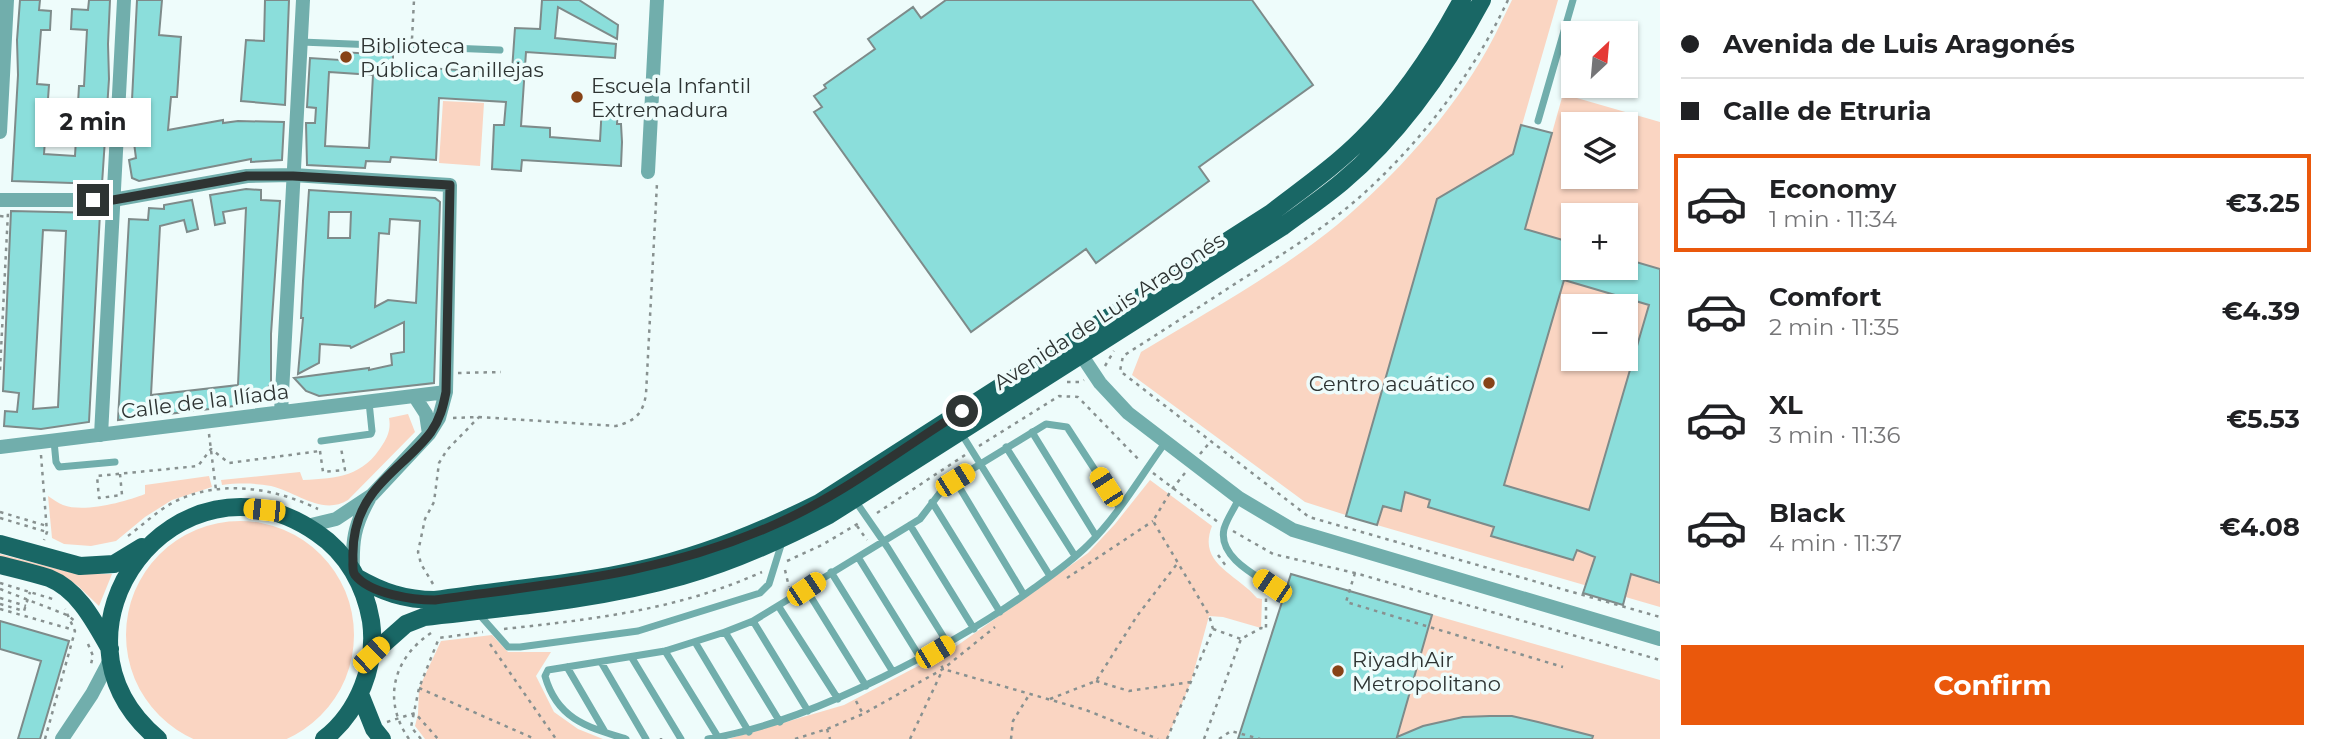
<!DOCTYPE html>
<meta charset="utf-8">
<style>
body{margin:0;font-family:Montserrat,sans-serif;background:#f2f2f2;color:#202124;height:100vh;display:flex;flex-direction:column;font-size:26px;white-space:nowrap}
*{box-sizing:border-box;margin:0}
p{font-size:23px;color:#757577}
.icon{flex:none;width:38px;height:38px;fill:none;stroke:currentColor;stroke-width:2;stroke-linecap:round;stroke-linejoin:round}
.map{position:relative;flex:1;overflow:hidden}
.drawer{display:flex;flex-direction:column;background:#fff;width:665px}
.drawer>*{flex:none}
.banner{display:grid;align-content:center;height:154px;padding:0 21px;background:#fff}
.needle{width:46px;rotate:26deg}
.buttons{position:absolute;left:1561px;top:21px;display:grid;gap:14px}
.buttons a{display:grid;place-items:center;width:77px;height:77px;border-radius:0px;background:#fff;box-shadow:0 2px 5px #0004;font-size:35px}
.end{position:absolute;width:32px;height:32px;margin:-16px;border:9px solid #2e3433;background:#fff;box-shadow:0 0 0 4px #fff}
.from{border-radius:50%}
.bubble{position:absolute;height:49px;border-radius:0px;background:#fff;box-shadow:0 2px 5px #0004;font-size:23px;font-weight:700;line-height:49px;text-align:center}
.car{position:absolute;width:21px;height:42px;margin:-21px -10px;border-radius:9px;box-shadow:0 0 5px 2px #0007;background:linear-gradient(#f5c518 24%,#345 0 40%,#f5c518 0 76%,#345 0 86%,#f5c518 0)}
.banner b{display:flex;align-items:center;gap:24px;height:66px;font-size:26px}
.banner b+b{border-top:2px solid #e0e0e0}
.banner i{width:18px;height:18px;background:#202124}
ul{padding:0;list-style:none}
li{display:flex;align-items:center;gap:21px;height:98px;margin:0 14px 10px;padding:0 7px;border:4px solid transparent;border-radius:0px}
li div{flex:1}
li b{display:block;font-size:26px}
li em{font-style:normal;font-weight:700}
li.on{border-color:#ea580c}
li>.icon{width:63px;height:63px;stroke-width:1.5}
.button{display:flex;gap:14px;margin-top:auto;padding:14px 21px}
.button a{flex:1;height:80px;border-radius:0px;background:#ea580c;color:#fff;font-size:28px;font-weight:700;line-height:80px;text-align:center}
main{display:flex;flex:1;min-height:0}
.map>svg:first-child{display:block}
.green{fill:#fad5c2;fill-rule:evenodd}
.building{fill:#8bdedb;stroke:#7e8b8a;stroke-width:2;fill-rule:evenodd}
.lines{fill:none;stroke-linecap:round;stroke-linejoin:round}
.path{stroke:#889190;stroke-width:2.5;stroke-dasharray:3.5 5;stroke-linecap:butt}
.lane{stroke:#71aeac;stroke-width:7}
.street{stroke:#71aeac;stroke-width:14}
.primary{stroke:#196765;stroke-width:18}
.route{stroke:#2e3433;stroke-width:9}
.poi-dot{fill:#874317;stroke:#eefcfb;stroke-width:2.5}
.labels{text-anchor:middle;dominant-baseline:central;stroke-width:7;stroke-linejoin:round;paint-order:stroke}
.poi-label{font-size:21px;fill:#2e3433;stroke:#eefcfb;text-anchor:start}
.street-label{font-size:21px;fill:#2e3433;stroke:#eefcfb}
</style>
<main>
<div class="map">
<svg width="1660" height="739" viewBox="0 0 1660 739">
<rect width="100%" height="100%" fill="#eefcfb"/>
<path class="green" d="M1512,0H1558L1522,125L1552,133L1563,94L1660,122V607L1377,525L1305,502L1132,375L1141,352C1207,312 1277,274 1337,225C1395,176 1451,115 1488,48C1497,32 1504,16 1512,0ZM1573,124H1626V177H1573ZM1573,215H1626V268H1573ZM1573,306H1626V359H1573Z
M443,101L484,103L480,166L439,163Z
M408,414L415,432L348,500C322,516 297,492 271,486C255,483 238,483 222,485L221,480L300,472L303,480C338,478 363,477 383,444C388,436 391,428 389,418Z
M209,476L212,487L172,500L145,517L116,541L91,546L64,544L52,538L48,496C53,499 58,503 63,505C84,513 125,502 145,494V485Z
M1150,480L1212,526C1197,564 1236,573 1257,598L1262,599L1261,628L1223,617L1209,616L1191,682L1167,739H728L844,705L958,645L1088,553L1115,524Z
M126 635a114 114 0 1 1 228 0a114 114 0 1 1-228 0Z
M0,554L77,574H112L99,606L78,586L62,575L0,558Z
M1291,574L1660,680V739H1238Z
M492,635L508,652H551L536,676L554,712L578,729L603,739H425L415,726L418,714L419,688L441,641Z"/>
<path class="building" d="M20,0H40L39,10L51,11L50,30H41L37,84L49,85L44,154L75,156L79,86H84L87,30L71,29L72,9L88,10L89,0H110L108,44L109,79L102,184L12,181L18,75L17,40Z
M137,0H162L159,35L181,37L177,97H171L168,130L223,120V123L238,121L284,122L282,160L251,162V159L139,181L132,178L129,160L136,158L131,120Z
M265,0H289L285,105L241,101L246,40L264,41Z
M542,0H579L618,25L617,39L558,7L555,38L616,44L615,58L526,52L521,126L550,128V137L600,141L602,105L618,106L617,124H621L622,142L621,166L522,160L521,171L492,169L494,125H504L506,102L439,98L436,160L391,157L390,162L366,161L365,168L307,165L306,123H315L316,108L307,107L310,58L340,60V52L393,55V66L508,73V71H512L515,28L540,29ZM329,72L373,75L369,148L325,146Z
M946,0H1252L1313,85L1199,167L1209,181L1096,263L1086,249L971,332L814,112L822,107L814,96L826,88L824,85L875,49L868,39L913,7L921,18Z
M1521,125L1552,133L1525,229L1573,243V268H1626V259L1660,269V583L1631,574L1623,605L1583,593L1595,557L1577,550L1573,560L1491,536L1494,527L1428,507L1430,500L1405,492L1401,511L1383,506L1377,525L1346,516L1437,199L1513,154ZM1564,280L1649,305L1589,510L1504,485Z
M246,189L261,190V200L280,201L271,334V383L262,397L251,404L118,420L129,219L148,220L149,208L164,209V205L192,200L198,229L187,232L184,220L160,226L151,395L238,385L246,208L223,212L225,223L215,225L210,195Z
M309,190L435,198L440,202L434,383L319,396L306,391L294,378L369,368V370L392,365L391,354L404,352V322L351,348L350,346L320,344L319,363L298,374L303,318H301L303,281ZM329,212H351L350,238H328ZM390,219L420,221L416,303L388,300L375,307L379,233L389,234Z
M11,211L100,213L89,422L41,429L4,426L5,411L17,412L19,393L3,391ZM43,230L66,231L58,407L33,409Z
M1291,574L1432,615L1397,737L1423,726L1463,717L1490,716H1512L1538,722L1593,736L1592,739H1238Z
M0,621L69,641L40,739H18L41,661L0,649Z"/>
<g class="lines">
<path class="path" d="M1508,0C1473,74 1422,141 1362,195C1326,227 1285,253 1244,278C1204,304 1164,330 1123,356L1120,371L1309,517L1660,617
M412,39L414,0
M0,216L8,217
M1105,366L1114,351
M0,370L8,212
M458,373L501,372
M1067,382H1080L1084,380
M453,418L479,417L616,426C635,421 643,414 646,394L657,183
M209,434L216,490
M979,446L1059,396L1078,397L1141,462
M320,451L323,472L345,470L341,448
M1200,454L1211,441
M41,455L47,532L44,540
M1153,473L1218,522
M120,474L122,495L99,498L97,476L198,466L211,449L229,463L320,451
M0,512L47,526
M877,513L965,455
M0,518L47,532
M857,526L867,540
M1233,531L1273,554L1355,573L1660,660
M128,536C144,524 158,510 176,501C221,479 275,488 318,509
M1218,555L1226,566
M787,561L822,545L859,523
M785,570L789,587
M1355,573L1346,602L1563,667
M1067,578L1153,521
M0,583L56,600
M433,584L421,564L418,552L425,519L434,502L439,463L447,450L479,417
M0,589L67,615L75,621
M0,598L26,606
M0,604L24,611L30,592
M0,609L74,630
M504,629C595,619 677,610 762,572
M1213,629L1241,639
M88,644L93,656L90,668
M490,644L556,739
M938,658L943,669L1086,710L1158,739
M1096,681L1129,691L1191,682
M419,688L535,739
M1050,699L1096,681L1137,616L1177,564
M856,701L863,714
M387,722L415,713L438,739
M827,729L830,739
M661,738V739
M45,739L75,631L65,609
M409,739C381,699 394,656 434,631
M421,739L411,727L419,688L439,638L483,632
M795,739L827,729L863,714L943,669L995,627
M910,739L943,669
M1011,739L1013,721L1029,695
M1167,739L1213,629L1209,615L1153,521L1172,489L1185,473
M1204,739L1241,639L1261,628L1266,629V592
M1219,739L1231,731L1260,739"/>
<path class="lane" d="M301,42L500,50
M1538,121L1573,0
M1032,432L1096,536
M961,433L1050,576
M54,441L56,462L59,467L115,462
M321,441L371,434L372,431L369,402
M1006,447L1075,556
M955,480L1024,595
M1239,498C1235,508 1227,518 1224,529C1218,556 1253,574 1272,586
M854,499L888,548L948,644
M932,502L1000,612
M910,525L974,629
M858,557L921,659
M831,572L893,672
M806,589L866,686
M779,607L838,699
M477,612L508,647H520L638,631L760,593L769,584L782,542
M753,621L808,711
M725,632L780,722
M695,642L749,732
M665,651L718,737
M632,658L681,739
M601,662L646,739
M567,667L605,732
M626,739C587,727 557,719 545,676L548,670L665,651L725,632L753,621L920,519L946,485L1046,424L1067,427L1119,507
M708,739C770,728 826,705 883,677C936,651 986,623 1034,588C1052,575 1072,561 1088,545C1118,516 1140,477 1165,443"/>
<path class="street" d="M0,132L7,0
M648,172L657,0
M0,200H113L247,176L293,175L450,185L446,392L439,418L429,434L372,495L336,519L307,526
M1076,347L1100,383L1128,413L1239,498L1293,530L1660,639
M415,397L426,414L429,434
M281,412L303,0
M101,435L124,0
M0,447L446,392
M353,571C352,541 354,526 369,499
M62,739L92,694L111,658"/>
<path class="primary" d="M0,544L80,566L114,564L142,547
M0,565C16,569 33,573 49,578C79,590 95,623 110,649
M356,577C382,592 405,600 435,600C504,589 575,585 643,569C705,555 763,531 819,503L1271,213C1302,189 1334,167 1362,139C1403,99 1435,50 1462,0
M371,655L406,624L424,617C510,607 598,600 682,576C733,562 781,540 829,515L1282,227C1302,212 1323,198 1342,182C1401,133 1446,67 1482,0
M360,694L374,729L382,739
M158,739C30,632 178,437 317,533C347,553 365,586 371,621C377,664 359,712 324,739"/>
</g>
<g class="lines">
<path class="route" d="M93,200H113L247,176H293L450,185L446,392C443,407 440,419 431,432C414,455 389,471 372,494C357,514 352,536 353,560C353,565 352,571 355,575C370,594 413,600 435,600C556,583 662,575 776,524C842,495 901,449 962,411"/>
</g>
<g class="poi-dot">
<circle cx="346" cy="57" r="7"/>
<circle cx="577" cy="97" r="7"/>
<circle cx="1489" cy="383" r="7"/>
<circle cx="1338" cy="671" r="7"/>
</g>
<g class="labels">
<g class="poi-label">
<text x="360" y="45">Biblioteca<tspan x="360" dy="24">Pública Canillejas</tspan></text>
<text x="591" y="85">Escuela Infantil<tspan x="591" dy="24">Extremadura</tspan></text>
<text x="1475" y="383" text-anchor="end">Centro acuático</text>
<text x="1352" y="659">RiyadhAir<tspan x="1352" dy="24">Metropolitano</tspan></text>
</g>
<g class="street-label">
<text transform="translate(1109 311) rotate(-33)">Avenida de Luis Aragonés</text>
<text transform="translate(205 401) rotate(-7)">Calle de la Ilíada</text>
</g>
</g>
</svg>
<div class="buttons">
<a><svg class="needle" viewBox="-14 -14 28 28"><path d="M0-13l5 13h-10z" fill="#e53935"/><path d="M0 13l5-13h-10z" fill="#757577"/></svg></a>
<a><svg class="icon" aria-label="layers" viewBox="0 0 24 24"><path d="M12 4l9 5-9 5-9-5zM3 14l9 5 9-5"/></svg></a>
<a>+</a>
<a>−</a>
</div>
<i class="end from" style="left:962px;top:411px"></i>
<i class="end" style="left:93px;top:200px"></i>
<div class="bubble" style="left:35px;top:98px;width:116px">2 min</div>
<i class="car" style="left:955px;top:480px;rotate:58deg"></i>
<i class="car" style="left:1106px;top:487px;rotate:327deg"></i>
<i class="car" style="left:264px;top:510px;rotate:276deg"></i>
<i class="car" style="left:1272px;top:586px;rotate:304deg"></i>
<i class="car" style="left:806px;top:589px;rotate:56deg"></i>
<i class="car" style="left:935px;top:652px;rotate:59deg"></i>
<i class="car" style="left:371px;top:655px;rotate:46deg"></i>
</div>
<section class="drawer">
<div class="banner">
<b><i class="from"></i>Avenida de Luis Aragonés</b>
<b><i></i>Calle de Etruria</b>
</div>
<ul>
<li class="on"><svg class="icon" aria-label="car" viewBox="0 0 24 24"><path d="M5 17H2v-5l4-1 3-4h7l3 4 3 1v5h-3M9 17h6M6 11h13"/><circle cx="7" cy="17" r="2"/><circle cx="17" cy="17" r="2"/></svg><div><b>Economy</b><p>1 min · 11:34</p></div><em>€3.25</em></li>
<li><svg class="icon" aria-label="car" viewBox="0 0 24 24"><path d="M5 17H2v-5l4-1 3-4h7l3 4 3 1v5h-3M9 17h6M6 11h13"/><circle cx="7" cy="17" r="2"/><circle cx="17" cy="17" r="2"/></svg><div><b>Comfort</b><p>2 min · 11:35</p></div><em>€4.39</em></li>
<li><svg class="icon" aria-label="car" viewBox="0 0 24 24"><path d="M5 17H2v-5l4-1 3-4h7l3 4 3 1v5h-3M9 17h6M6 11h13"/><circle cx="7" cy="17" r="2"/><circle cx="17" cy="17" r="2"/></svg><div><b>XL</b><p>3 min · 11:36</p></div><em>€5.53</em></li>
<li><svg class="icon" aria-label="car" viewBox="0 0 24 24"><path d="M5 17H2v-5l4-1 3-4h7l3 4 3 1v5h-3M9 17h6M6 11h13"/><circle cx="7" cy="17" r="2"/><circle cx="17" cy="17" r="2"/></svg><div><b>Black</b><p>4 min · 11:37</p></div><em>€4.08</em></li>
</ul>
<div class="button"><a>Confirm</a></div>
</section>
</main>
